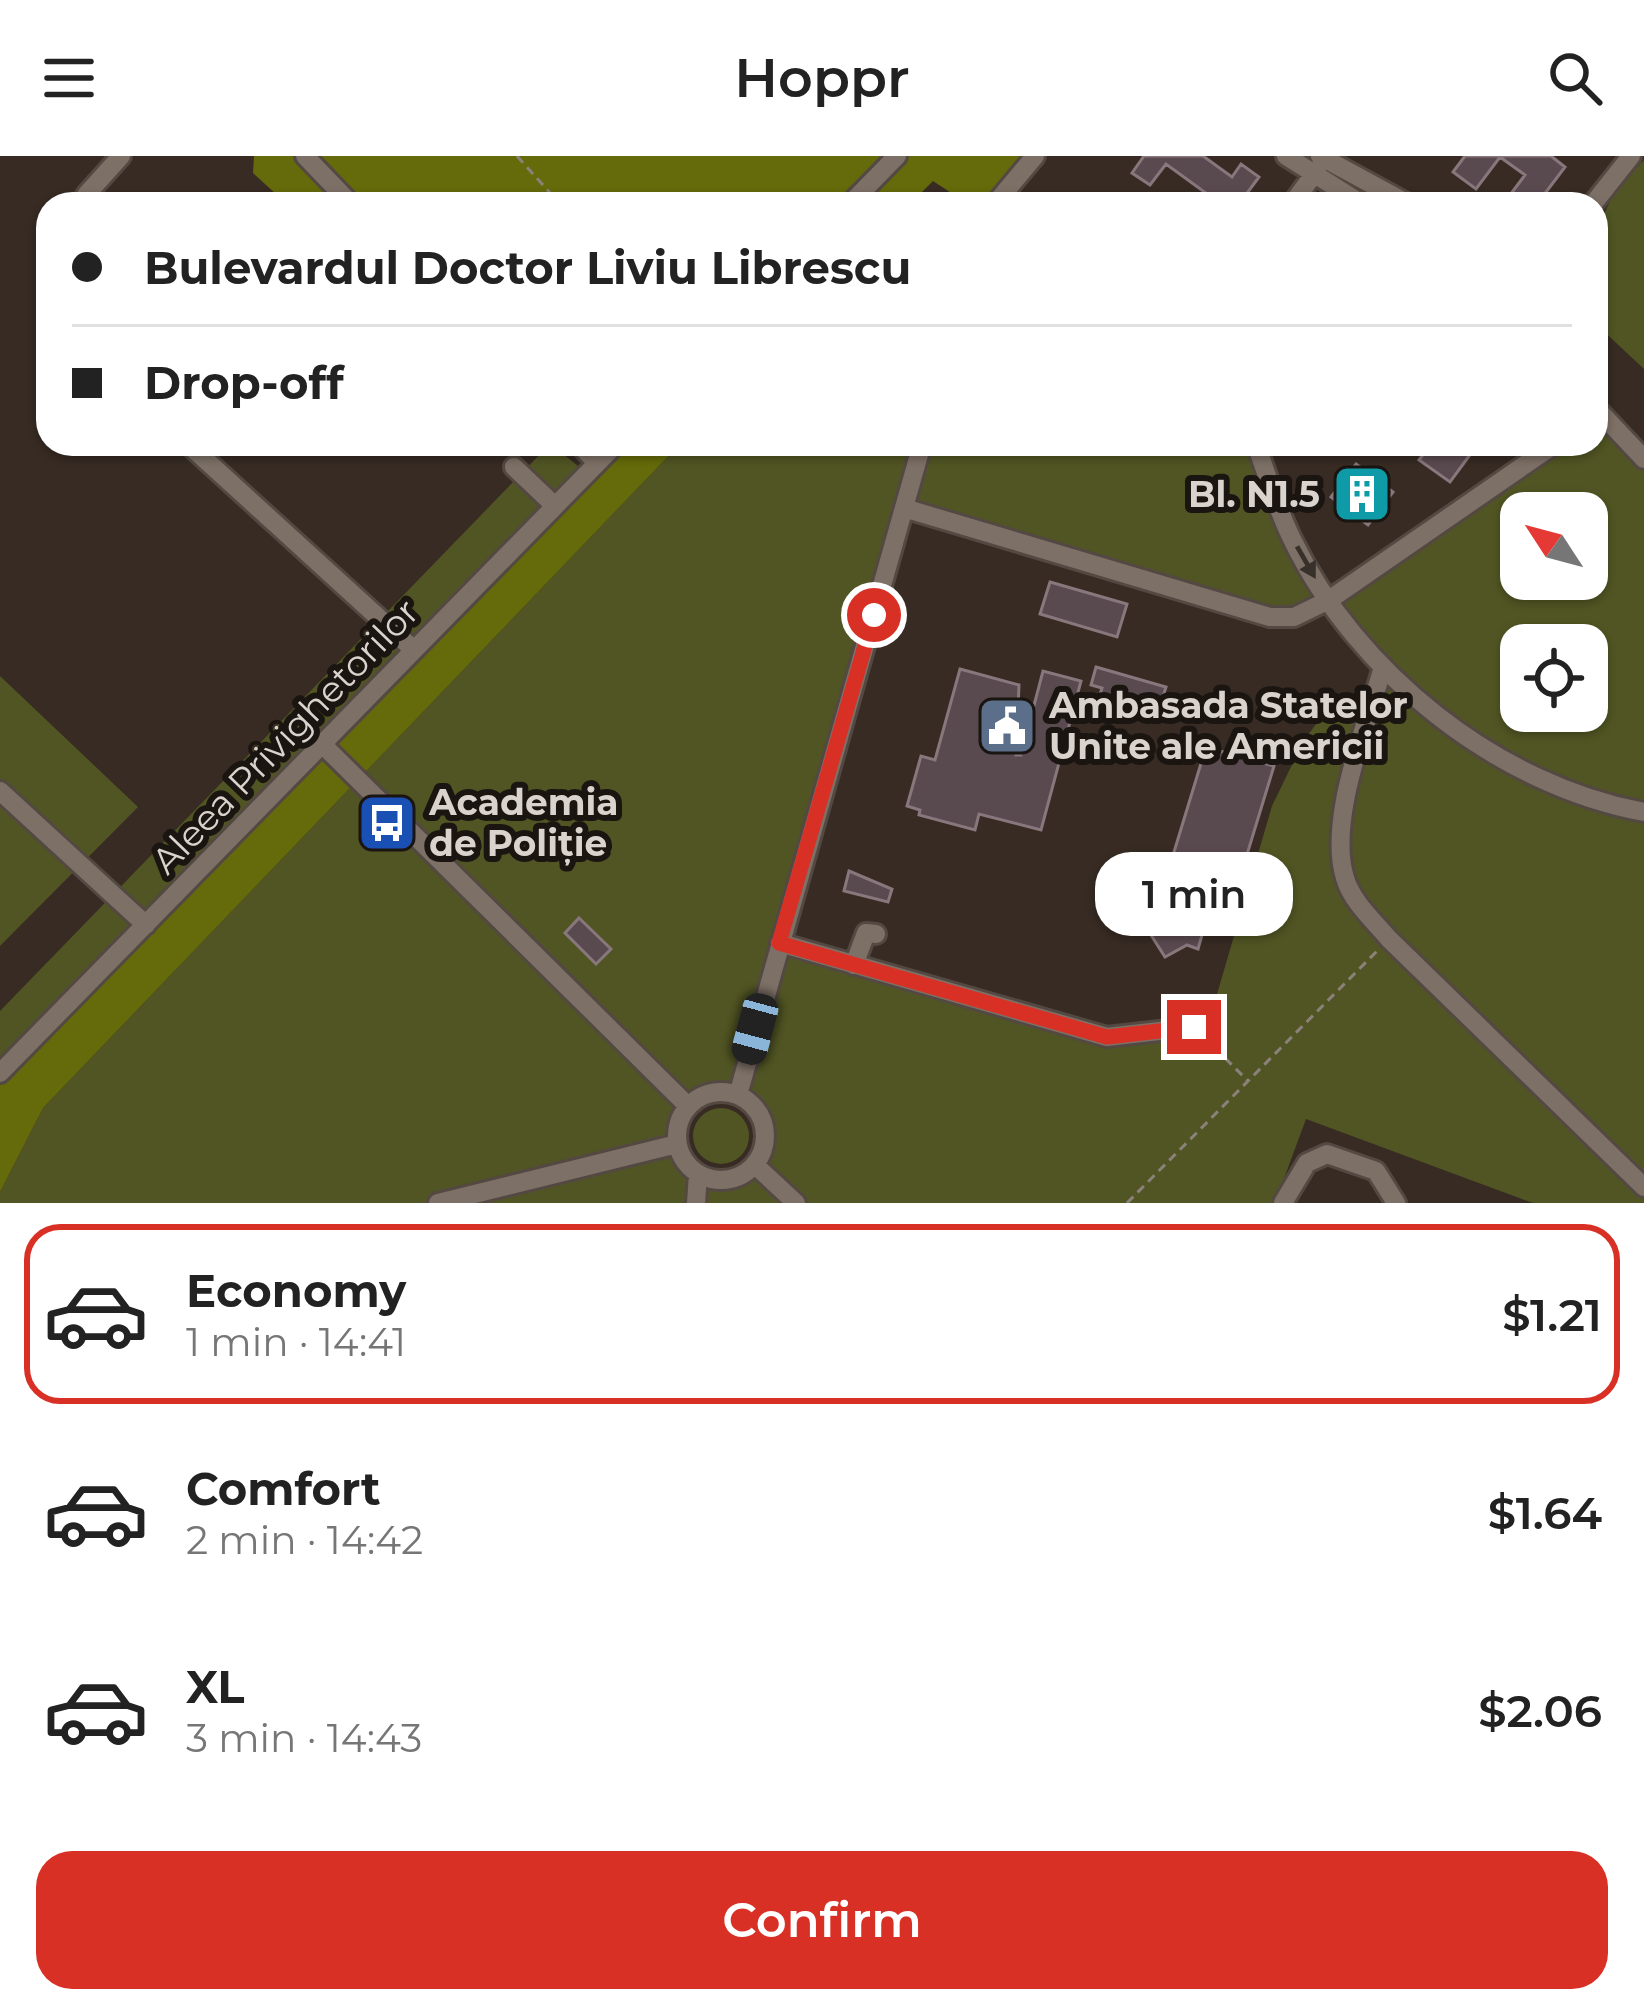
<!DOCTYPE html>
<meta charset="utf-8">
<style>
body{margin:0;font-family:Montserrat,sans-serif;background:#f2f2f2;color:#222;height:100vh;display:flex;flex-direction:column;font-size:45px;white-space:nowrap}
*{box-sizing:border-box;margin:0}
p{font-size:39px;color:#767676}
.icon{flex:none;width:66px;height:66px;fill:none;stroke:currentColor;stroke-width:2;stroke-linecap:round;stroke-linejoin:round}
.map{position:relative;height:1047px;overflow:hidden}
.sheet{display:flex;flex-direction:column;background:#fff;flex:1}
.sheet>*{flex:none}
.guide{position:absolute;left:36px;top:36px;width:1572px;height:264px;border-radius:36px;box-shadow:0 3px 9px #0004;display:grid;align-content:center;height:264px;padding:0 36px;background:#fff}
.needle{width:78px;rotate:306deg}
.buttons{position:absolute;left:1500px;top:336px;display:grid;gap:24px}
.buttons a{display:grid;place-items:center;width:108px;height:108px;border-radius:24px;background:#fff;box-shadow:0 3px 9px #0004;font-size:60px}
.end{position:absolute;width:54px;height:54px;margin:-27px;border:15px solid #d93025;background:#fff;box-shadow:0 0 0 6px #fff}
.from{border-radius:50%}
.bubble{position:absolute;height:84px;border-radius:36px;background:#fff;box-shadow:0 3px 9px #0004;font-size:39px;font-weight:600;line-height:84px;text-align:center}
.car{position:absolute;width:36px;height:72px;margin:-36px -18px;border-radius:15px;box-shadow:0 0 9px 3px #0007;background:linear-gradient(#222 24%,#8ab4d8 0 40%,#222 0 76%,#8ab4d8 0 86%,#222 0)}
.guide b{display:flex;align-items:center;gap:42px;height:114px;font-size:45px}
.guide b+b{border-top:3px solid #e0e0e0}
.guide i{width:30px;height:30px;background:#222}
ul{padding:21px 0 0;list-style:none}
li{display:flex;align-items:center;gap:36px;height:180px;margin:0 24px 18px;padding:0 12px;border:6px solid transparent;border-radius:36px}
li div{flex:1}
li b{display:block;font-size:45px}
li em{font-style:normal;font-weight:600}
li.on{border-color:#d93025}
li>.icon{width:108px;height:108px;stroke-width:1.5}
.action{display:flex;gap:24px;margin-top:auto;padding:24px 36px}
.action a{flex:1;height:138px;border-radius:36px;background:#d93025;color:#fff;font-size:48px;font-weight:600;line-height:138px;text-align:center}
header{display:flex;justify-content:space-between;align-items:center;height:156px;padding:0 36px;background:#fff;font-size:54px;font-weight:600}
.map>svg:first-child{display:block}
.green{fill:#515523;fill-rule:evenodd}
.forest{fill:#656b0a}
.building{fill:#594a4f;stroke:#88777c;stroke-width:3}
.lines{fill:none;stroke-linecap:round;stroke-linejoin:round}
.minor-casing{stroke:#534942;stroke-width:24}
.path{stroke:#8b817a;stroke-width:3;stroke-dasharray:9 6;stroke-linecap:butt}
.minor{stroke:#7d7066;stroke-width:18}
.oneway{fill:#38302b}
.route{stroke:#d93025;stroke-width:15}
.labels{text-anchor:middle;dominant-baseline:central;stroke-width:12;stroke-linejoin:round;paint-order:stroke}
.poi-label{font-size:36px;font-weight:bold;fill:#dad3cd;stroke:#1a1511;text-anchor:start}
.street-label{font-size:36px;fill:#dad3cd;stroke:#1a1511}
</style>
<header><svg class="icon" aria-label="menu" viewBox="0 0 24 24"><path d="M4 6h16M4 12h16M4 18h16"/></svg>Hoppr<svg class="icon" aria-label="search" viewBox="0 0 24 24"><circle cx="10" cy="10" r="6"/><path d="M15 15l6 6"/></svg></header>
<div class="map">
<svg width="1644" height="1047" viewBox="0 0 1644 1047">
<rect width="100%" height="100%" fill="#372b23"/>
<path class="green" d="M1644,4V213L1596,168C1596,92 1585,61 1644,4Z
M1596,260L1644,303V1047H1533L1306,963L1275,1047H0V1036L43,952L680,288H1256L1329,444L1555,288H1596ZM904,352L1294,461L1329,444L1382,511L1371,555L1336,542L1304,584L1272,650L1215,845L1194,871L1106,881L780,787ZM1521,357H1587V423H1521ZM1521,489H1587V555H1521ZM718,936C758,937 777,975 755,1009L722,1024C681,1021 667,983 688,950Z
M550,288L587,317L0,917V855Z
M0,520L138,651L0,790Z
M693 980a28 28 0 1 1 56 0a28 28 0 1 1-56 0Z"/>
<path class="forest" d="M254,0H1035L995,48H968L933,25L910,48H287L253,17Z
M579,288H680L43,952L0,1036V925L596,308Z"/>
<path class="building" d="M1144,0H1203L1232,21L1241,8L1259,21L1239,48H1221L1166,8L1150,29L1132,17Z
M1465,0H1551L1565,11L1537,48H1522L1510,39L1525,19L1500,1L1476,33L1453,16Z
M1431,288H1478L1450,326L1419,304Z
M1356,308L1393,336L1368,369L1331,341Z
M1050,426L1127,448L1117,481L1040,458Z
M1096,511L1166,531L1158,557L1098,545L1102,532L1091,529Z
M960,513L1019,529L1016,599H1021L1043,515L1081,525L1041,674L979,658L975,674L919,659L920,654L907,650L921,600L935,604Z
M1206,591L1274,610L1231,751L1163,732Z
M849,715L892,733L888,746L844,735Z
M579,762L611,793L596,808L565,777Z
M1154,767L1202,779L1198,793L1187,789L1165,801L1151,779Z"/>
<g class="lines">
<g class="minor-casing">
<path id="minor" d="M305,0L351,48
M1286,0L1362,48
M1320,0L1408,48
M94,48L86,39L121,0
M850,48L897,0
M995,48L1035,0
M1292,48L1317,14
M1593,48L1631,0
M1596,252L1644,303
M188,288L414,494
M579,288L597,307
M1256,288C1267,319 1277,353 1292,383C1356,516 1497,629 1644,656
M514,311L555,350
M904,352L1270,461H1294L1329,444L1555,288
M1383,511C1367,568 1327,664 1345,722C1352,746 1374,765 1389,783L1644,1031
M323,589L688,950
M0,635L146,769
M780,787L1107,881L1194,871
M854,809L866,777L876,778
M0,917L616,288
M677 980a44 44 0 1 1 88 0a44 44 0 1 1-88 0Z
M738,939L922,288
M755,1009L796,1047
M438,1047L677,988
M696,1047L698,1018
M1283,1047L1307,1007L1327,998L1376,1015L1396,1047"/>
</g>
<path class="path" d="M517,0L560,48
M1204,881L1248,925
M1127,1047L1379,793"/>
<use href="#minor" class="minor"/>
</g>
<defs><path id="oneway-solid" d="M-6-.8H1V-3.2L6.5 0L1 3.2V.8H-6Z" transform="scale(3)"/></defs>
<use class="oneway" href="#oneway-solid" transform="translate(1306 406) rotate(60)"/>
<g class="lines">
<path class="route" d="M874,459L779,787L1107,881L1194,871"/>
</g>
<defs>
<g id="building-square" transform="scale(3)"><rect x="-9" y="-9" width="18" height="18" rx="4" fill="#0f9aa8" stroke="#1a1511"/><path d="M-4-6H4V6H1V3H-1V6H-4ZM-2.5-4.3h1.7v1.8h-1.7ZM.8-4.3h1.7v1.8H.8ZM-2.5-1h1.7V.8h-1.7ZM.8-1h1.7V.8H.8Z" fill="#fff"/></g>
<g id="civic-square" transform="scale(3)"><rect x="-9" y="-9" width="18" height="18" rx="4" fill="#5c6f8a" stroke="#1a1511"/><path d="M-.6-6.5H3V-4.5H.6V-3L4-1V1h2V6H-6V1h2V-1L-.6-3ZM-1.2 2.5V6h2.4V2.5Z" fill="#fff"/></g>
<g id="bus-square" transform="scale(3)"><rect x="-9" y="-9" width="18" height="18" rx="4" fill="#1a4fb4" stroke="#1a1511"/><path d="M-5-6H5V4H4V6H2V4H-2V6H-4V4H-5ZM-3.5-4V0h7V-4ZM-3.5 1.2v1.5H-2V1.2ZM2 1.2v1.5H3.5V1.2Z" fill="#fff"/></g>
</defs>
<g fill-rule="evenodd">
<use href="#building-square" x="1362" y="338"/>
<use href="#civic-square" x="1007" y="570"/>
<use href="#bus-square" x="387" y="667"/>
</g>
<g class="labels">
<g class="poi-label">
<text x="1320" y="338" text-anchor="end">Bl. N1.5</text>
<text x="1049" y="549">Ambasada Statelor<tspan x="1049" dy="41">Unite ale Americii</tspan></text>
<text x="429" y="646">Academia<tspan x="429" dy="41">de Poliție</tspan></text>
</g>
<g class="street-label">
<text transform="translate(285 580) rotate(-46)">Aleea Privighetorilor</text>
</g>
</g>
</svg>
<div class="buttons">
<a><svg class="needle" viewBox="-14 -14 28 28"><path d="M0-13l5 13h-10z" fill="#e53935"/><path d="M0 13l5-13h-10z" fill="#767676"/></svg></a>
<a><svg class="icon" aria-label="locate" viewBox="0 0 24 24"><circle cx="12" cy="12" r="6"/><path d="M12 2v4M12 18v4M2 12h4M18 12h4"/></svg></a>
</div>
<i class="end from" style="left:874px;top:459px"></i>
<i class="end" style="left:1194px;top:871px"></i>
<div class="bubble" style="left:1095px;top:696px;width:198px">1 min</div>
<i class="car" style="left:755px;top:873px;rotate:195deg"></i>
<div class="guide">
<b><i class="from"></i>Bulevardul Doctor Liviu Librescu</b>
<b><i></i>Drop-off</b>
</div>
</div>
<section class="sheet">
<ul>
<li class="on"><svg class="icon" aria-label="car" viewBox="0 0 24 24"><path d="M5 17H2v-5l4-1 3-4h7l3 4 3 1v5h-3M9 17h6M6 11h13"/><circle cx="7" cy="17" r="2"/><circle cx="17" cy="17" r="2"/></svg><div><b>Economy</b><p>1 min · 14:41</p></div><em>$1.21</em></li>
<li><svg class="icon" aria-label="car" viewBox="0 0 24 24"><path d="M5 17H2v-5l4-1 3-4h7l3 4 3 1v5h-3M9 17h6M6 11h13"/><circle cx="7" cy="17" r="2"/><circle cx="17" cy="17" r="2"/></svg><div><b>Comfort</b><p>2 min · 14:42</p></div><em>$1.64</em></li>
<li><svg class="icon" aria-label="car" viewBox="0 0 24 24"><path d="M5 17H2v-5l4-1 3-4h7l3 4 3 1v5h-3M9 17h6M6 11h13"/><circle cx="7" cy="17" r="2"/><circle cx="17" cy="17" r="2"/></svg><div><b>XL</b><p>3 min · 14:43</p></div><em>$2.06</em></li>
</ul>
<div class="action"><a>Confirm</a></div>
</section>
